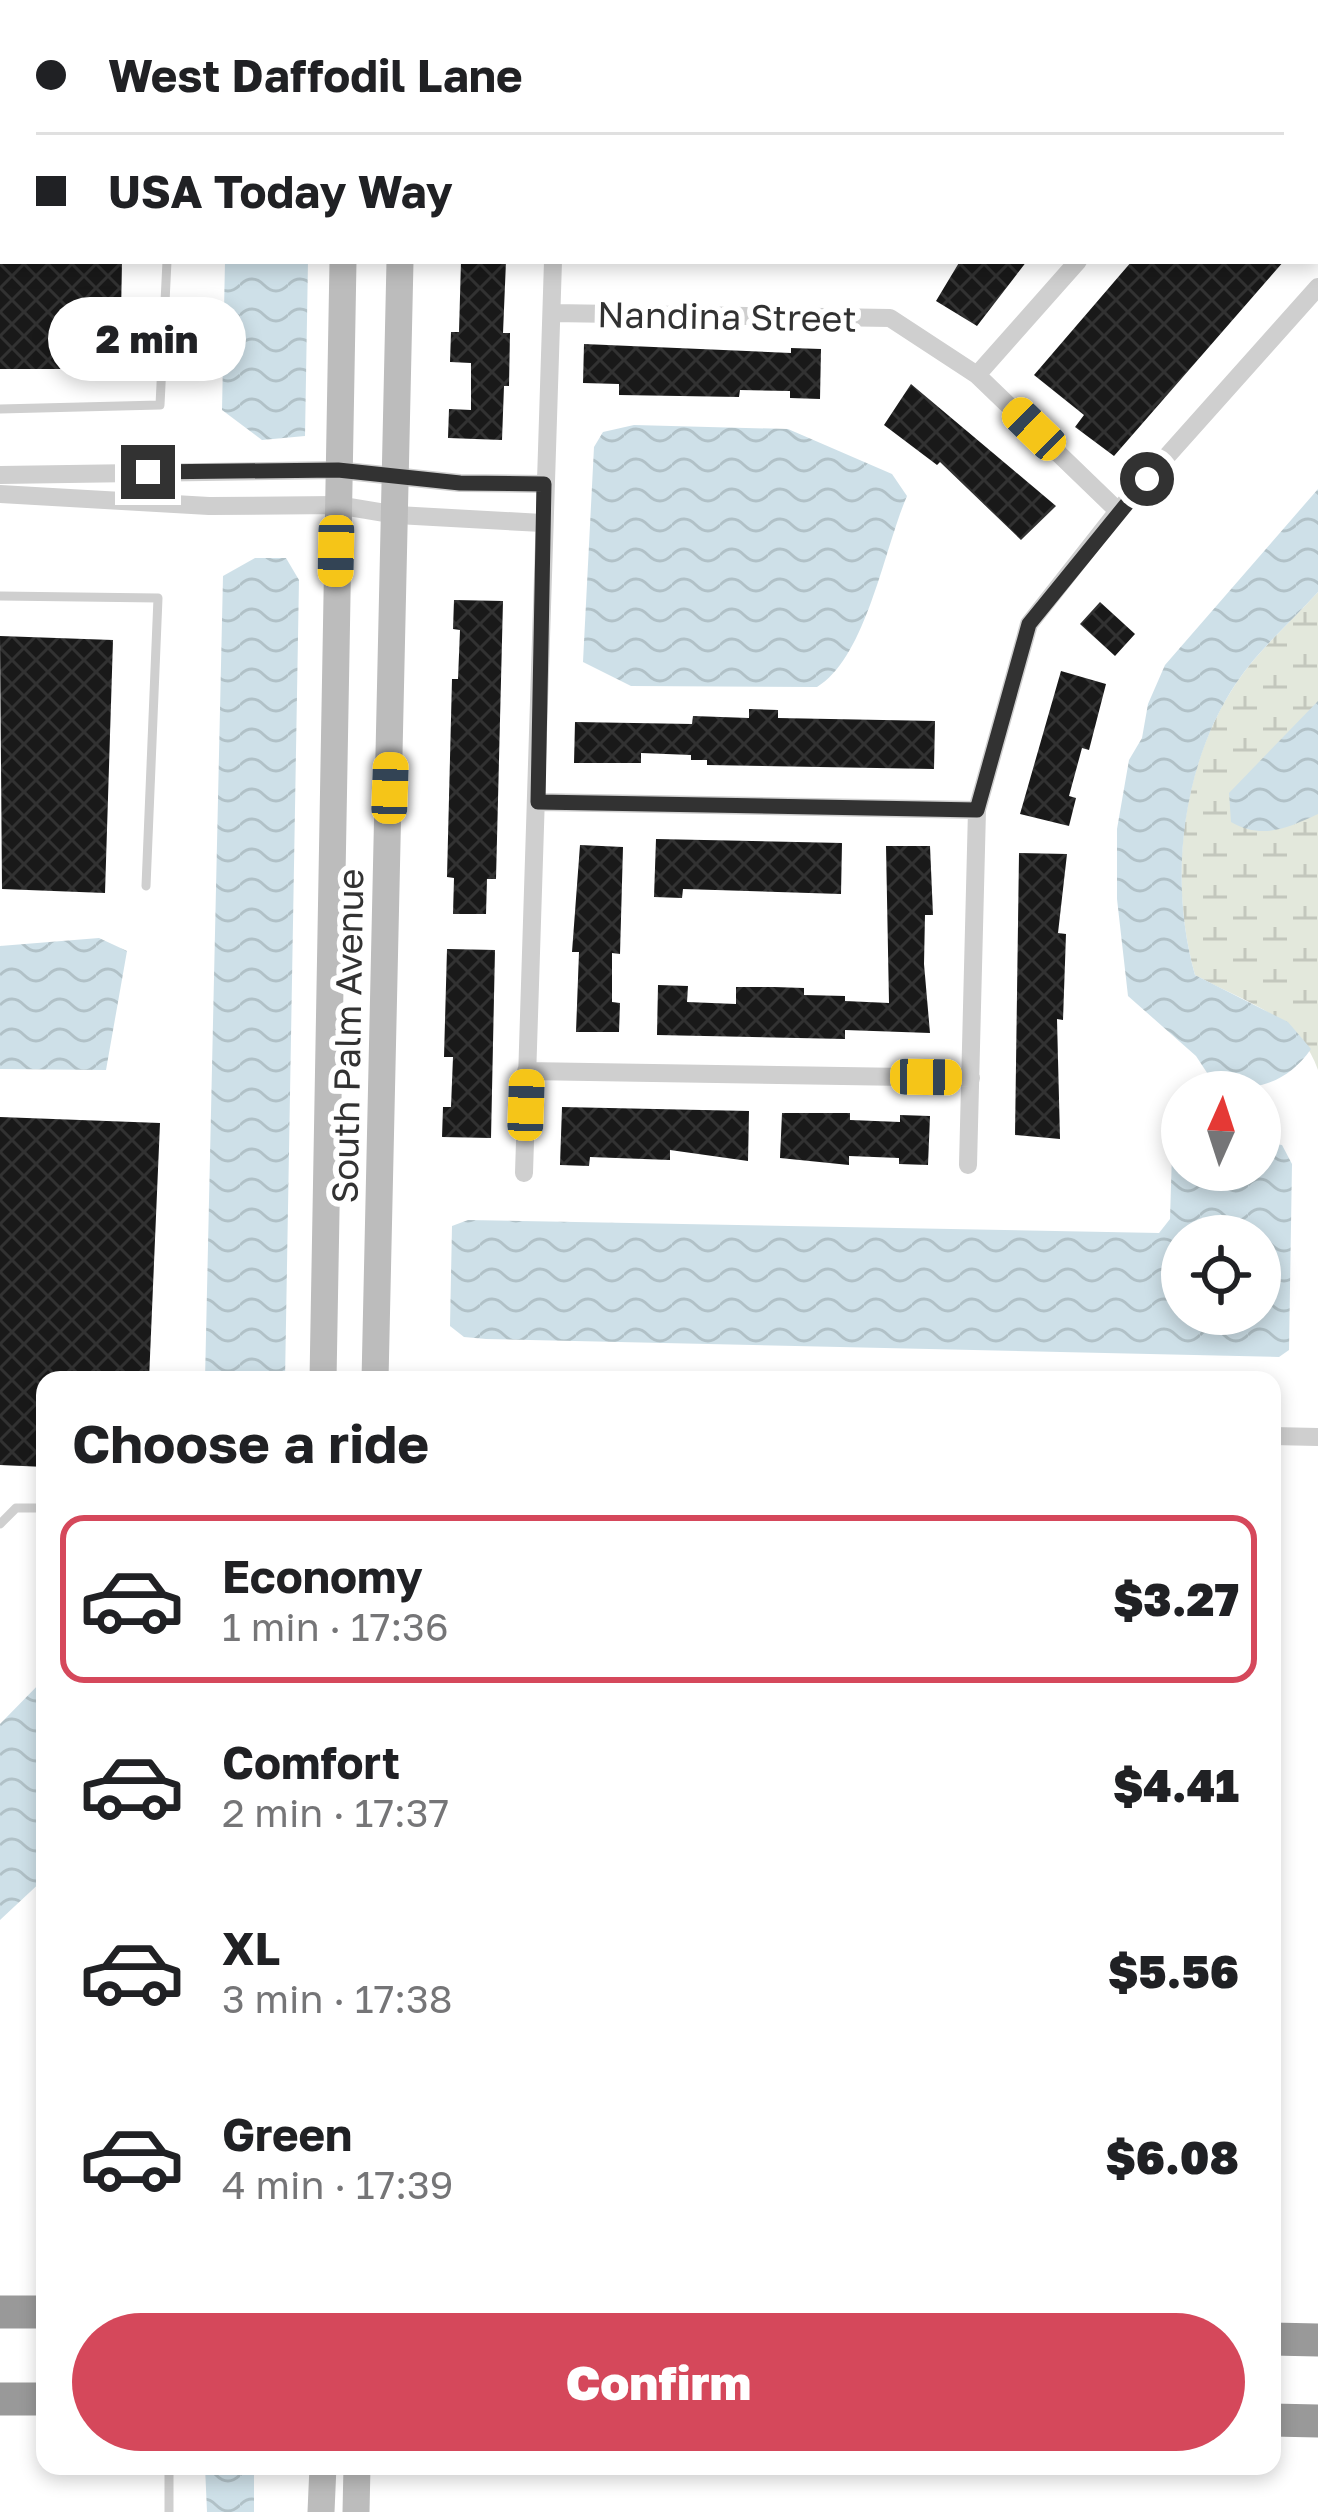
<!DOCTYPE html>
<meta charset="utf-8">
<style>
body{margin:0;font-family:"Golos Text",sans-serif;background:#f6f6f6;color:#202124;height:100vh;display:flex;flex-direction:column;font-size:45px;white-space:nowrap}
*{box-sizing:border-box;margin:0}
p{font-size:39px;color:#757577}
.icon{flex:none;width:66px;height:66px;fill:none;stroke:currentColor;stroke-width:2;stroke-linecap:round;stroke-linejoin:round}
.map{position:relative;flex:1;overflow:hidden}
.details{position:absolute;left:36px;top:1371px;width:1245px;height:1104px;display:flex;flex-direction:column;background:#fff;border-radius:24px;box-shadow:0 6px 18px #0003}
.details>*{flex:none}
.guide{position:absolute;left:0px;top:0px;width:1320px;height:264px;box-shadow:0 6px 18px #0003;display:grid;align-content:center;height:264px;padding:0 36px;background:#fff}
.needle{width:78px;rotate:3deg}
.buttons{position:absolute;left:1161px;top:1071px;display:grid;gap:24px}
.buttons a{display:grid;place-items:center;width:120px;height:120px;border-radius:50%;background:#fff;box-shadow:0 6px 18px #0003;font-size:60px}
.end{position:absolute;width:54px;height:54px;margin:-27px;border:15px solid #323232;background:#fff;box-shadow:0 0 0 6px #fff}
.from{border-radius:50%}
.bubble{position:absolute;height:84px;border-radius:42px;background:#fff;box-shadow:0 6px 18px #0003;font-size:39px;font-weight:800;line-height:84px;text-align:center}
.car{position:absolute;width:36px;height:72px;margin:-36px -18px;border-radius:15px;box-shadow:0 0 9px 3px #0007;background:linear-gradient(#f5c518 24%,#345 0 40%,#f5c518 0 76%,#345 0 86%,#f5c518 0)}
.guide b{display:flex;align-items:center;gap:42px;height:114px;font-size:45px}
.guide b+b{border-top:3px solid #e0e0e0}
.guide i{width:30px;height:30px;background:#202124}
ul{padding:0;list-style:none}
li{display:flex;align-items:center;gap:36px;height:168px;margin:0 24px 18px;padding:0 12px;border:6px solid transparent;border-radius:24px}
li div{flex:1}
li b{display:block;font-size:45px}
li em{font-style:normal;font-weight:800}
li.selected{border-color:#d5485b}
li>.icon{width:108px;height:108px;stroke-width:1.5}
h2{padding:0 36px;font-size:54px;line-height:144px}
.button{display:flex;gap:24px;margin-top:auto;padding:24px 36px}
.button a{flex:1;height:138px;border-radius:72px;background:#d5485b;color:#fff;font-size:48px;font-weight:800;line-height:138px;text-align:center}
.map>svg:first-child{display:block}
.wetland{fill:url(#wetland-marsh)}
.water{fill:url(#water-waves);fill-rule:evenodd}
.building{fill:url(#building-cross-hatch)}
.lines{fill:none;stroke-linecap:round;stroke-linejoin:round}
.lane{stroke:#cfcfcf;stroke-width:9}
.street{stroke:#cfcfcf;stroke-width:18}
.secondary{stroke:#bcbcbc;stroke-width:27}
.highway{stroke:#999;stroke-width:33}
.route{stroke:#323232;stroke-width:15}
.labels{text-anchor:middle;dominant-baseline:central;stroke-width:12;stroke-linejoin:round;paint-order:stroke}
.street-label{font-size:36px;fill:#323232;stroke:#fff}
</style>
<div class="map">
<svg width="1318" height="2512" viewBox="0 0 1318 2512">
<defs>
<pattern id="wetland-marsh" width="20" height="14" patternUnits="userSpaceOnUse" patternTransform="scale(3)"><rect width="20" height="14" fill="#e3e8dc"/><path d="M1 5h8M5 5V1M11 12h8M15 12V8" fill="none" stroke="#c3c7bd"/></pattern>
<pattern id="water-waves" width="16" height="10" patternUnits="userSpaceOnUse" patternTransform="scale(3)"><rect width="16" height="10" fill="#cee0e8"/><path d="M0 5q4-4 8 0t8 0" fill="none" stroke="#b1c1c7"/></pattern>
<pattern id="building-cross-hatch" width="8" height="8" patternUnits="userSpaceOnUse" patternTransform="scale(3)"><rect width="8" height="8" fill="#191919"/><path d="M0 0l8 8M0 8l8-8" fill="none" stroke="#323232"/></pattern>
</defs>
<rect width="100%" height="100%" fill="#fff"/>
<path class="wetland" d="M1318,592V1070C1300,1016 1242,1001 1195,975C1168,880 1181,764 1237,682C1259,649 1292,621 1318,592Z"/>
<path class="water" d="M873,0H1136L873,3Z
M225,261H308L305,436L262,440L222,410Z
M634,425L788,429L892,474L907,496C884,549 866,658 817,687L631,686L583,662L594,447L603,432Z
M1318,489V592C1292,621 1259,649 1237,682C1182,763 1168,880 1195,975L1288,1022L1311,1049C1287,1083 1259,1090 1217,1088L1196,1056L1128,996L1117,899V829L1129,760L1142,738L1148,704L1165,665Z
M255,558H286L299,580L285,1380H205L223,576Z
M1318,701V814C1287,828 1263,840 1231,822L1229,793Z
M99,938L127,951L106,1070L0,1069V946Z
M1260,1142L1282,1145L1292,1164L1289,1350L1279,1357L486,1339L464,1337L450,1326L452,1226L468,1220L1159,1233L1170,1219L1172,1153L1182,1146V1170H1260ZM1182,1236H1260V1314H1182Z
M45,1678V1878L0,1920V1724Z
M205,2466H254V2512H207Z"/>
<path class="building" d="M0,261H122L120,369H0Z
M461,261H506L503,333H510L509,386H504L502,440L448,438L449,409L471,410V363L450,362L451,332H459Z
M960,261H1027L977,326L936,301Z
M1132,261H1284L1114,456L1075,427L1084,415L1034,375Z
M584,344L791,353V348L821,349L820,399L790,398V391L740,390L739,397L619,395V384L583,383Z
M911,384L1056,506L1021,540L940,462L937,465L884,425Z
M454,600L503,601L496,879H487L486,914H453L454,878L447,877L452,679H458L460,630L453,629Z
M1100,602L1135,634L1115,656L1080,624Z
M0,636L113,640L105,893L2,889Z
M1061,671L1106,684L1089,750L1082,748L1069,796L1076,798L1069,826L1020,814Z
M749,709L778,710V718L935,721L934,769L707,765V760H691V755L641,753V763H574L575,722L692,724L693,716L749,718Z
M656,839L842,843L841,894L683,889L682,898L654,897Z
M580,845L623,847L620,954L612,953V1002L620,1003L619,1032H576L579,952H572Z
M886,846H930L933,915H925L924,964L930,1033L845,1030V1039L657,1035L658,985L688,986L687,1002L736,1004V987H774L804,988V995L845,996V1001L889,1003Z
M1019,853L1067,854L1058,933L1066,934L1063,1020L1057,1019L1060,1139L1015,1135Z
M447,949L495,950L491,1138L442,1137L443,1107H451L453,1057H444Z
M562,1107L749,1111L748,1161L670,1150V1160L590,1157L589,1166L560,1165Z
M782,1113H850V1120L900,1122V1115L930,1116L928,1165L899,1164V1158L849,1156V1165L780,1158Z
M0,1117L160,1123L149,1380H45V1467L0,1465Z"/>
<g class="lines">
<path class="lane" d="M194,3V0
M0,409L160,405L167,261
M0,596L158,598L146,886
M0,1524L16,1508H45
M169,2512V2466"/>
<path class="street" d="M747,3V0
M1307,3L1310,0
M552,313L890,318L977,375L1118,511
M977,375L1078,261
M0,475L337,470L460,483L544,484
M0,494L209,506L337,505L397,515L542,523
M538,802L977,810
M526,1071L971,1078
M968,1165L977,810L1029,624L1118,511L1318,287
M524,1173L553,261
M1272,1436L1318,1437"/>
<path class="secondary" d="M349,3V0
M403,3V0
M323,1380L343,261
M375,1380L400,261
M321,2512L323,2466
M356,2512L357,2466"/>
<path class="highway" d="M0,2312H45
M1272,2339L1318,2340
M0,2399H45
M1272,2420L1318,2421"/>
</g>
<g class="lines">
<path class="route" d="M148,472L338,470L460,483L544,484L538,802L977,810L1029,624L1147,479"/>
</g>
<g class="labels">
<g class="street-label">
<text transform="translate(727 316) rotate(1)">Nandina Street</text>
<text transform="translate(347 1036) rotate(-89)">South Palm Avenue</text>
</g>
</g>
</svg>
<div class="buttons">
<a><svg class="needle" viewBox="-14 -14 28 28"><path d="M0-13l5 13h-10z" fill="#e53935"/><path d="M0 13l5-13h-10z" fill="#757577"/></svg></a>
<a><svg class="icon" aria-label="locate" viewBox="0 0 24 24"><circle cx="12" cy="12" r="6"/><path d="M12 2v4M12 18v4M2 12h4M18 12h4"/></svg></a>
</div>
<i class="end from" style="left:1147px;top:479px"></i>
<i class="end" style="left:148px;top:472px"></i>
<div class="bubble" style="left:48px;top:297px;width:198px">2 min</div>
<i class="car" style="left:1034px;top:429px;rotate:314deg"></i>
<i class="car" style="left:336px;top:551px;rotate:181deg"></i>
<i class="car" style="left:390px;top:788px;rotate:2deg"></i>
<i class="car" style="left:926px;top:1077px;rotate:91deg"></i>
<i class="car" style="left:526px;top:1105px;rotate:2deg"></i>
<div class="guide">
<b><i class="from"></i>West Daffodil Lane</b>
<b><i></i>USA Today Way</b>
</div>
<section class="details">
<h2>Choose a ride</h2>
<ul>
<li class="selected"><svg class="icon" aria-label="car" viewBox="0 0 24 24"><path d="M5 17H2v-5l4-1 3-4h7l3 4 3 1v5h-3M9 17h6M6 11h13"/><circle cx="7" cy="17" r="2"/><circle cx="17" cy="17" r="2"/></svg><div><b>Economy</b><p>1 min · 17:36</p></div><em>$3.27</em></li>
<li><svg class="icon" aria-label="car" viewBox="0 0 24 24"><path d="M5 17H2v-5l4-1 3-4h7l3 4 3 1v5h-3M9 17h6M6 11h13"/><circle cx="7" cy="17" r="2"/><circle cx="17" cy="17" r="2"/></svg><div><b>Comfort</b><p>2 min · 17:37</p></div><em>$4.41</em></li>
<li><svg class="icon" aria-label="car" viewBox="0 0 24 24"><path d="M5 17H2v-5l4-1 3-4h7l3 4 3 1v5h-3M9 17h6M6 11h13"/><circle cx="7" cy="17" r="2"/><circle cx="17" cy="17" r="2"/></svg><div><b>XL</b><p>3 min · 17:38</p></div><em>$5.56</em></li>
<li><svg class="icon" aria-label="car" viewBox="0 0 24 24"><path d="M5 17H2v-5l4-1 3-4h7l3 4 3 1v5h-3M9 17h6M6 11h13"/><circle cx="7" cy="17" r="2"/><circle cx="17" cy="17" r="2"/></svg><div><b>Green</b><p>4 min · 17:39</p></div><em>$6.08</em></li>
</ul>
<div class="button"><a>Confirm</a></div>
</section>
</div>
